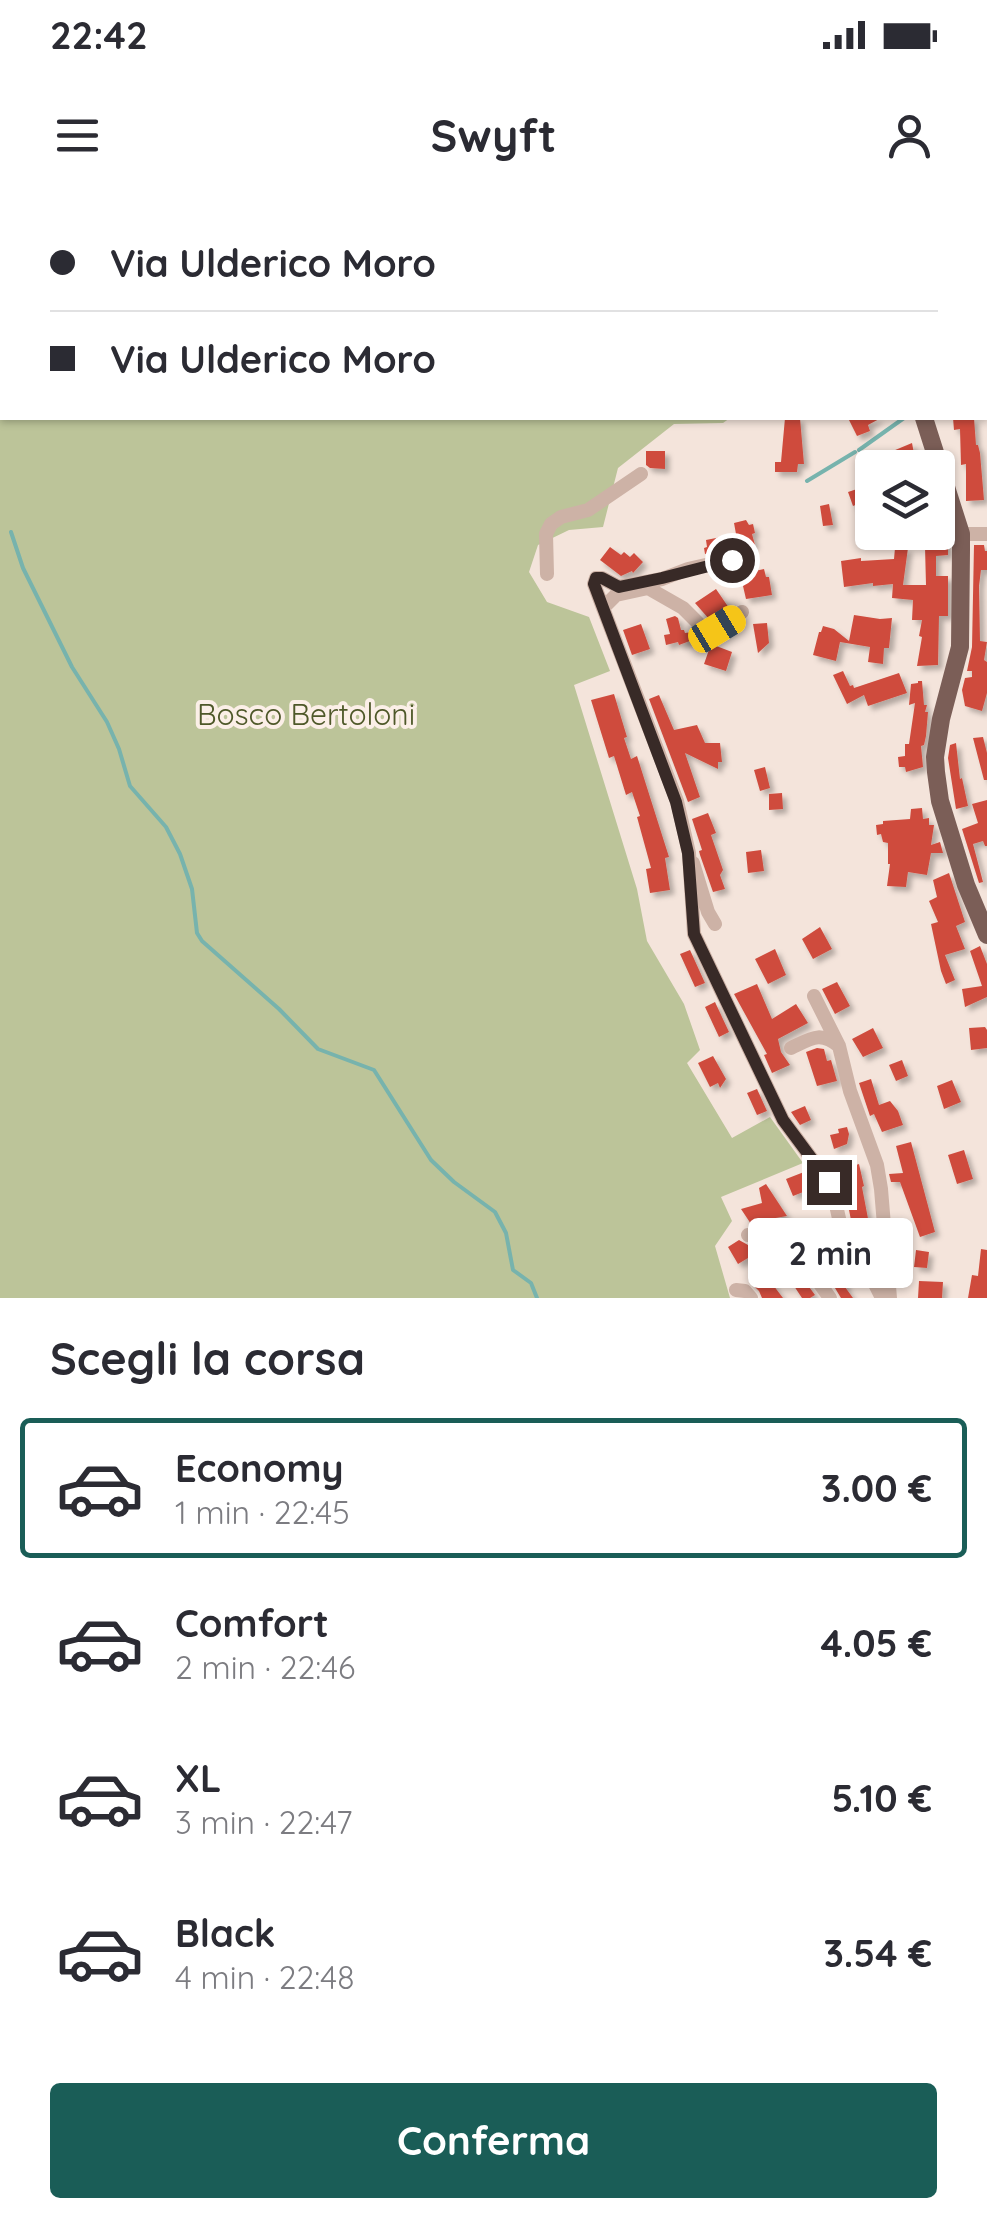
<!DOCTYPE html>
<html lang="it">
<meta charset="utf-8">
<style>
body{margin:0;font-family:Quicksand,sans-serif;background:#f2f2f3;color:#2b2b33;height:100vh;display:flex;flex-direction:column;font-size:38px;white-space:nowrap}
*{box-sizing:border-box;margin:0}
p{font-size:32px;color:#7c7c81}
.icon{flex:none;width:55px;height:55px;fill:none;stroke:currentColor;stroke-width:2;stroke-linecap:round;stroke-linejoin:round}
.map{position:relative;height:1098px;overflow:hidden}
.sheet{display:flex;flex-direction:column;background:#fff;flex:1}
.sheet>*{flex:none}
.top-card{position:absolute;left:0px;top:0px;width:988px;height:220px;box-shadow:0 2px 8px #0004;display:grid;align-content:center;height:220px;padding:0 50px;background:#fff}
.controls{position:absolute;left:855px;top:250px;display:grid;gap:20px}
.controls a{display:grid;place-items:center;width:100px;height:100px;border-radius:10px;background:#fff;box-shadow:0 2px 8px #0004;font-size:50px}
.end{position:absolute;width:45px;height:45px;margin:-22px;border:12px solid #382a27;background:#fff;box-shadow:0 0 0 5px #fff}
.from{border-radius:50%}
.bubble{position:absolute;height:70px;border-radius:10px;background:#fff;box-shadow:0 2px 8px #0004;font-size:32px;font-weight:700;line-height:70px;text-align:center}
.car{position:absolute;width:30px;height:60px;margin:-30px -15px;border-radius:12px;box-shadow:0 0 8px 2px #0007;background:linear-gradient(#f5c518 24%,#345 0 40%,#f5c518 0 76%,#345 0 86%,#f5c518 0)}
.top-card b{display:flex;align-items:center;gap:35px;height:95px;font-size:38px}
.top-card b+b{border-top:2px solid #e1e1e2}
.top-card i{width:25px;height:25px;background:#2b2b33}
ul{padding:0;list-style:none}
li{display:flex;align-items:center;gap:30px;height:140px;margin:0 20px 15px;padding:0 30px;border:5px solid transparent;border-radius:10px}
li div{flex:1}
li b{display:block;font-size:38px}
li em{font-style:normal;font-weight:700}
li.active{border-color:#1a5d57}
li>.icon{width:90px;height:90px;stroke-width:1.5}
h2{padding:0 50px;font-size:45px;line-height:120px}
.action{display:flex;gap:20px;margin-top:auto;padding:20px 50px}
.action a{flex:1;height:115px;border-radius:10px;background:#1a5d57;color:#fff;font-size:40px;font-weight:700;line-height:115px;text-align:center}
.status{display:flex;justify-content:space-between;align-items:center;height:70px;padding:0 50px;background:#fff;direction:ltr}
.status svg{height:28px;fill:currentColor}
header{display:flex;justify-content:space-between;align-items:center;height:130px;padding:0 50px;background:#fff;font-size:45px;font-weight:700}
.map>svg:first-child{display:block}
.green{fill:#bcc499}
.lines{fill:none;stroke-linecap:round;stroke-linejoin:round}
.stream{stroke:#77b3ad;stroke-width:4}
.building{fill:#cf4c3e;filter:url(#shadow)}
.minor{stroke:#cdb2a6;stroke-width:14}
.major{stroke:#7b5e57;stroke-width:18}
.route{stroke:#382a27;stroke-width:12}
.labels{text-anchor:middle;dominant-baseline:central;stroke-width:8;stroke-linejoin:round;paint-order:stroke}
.park-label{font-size:30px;fill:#4e5829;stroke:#fbefe7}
</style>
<div class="status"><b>22:42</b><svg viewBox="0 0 49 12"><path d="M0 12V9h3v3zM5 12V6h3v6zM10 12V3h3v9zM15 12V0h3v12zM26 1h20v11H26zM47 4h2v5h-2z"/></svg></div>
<header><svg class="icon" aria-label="menu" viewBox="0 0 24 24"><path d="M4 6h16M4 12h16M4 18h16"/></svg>Swyft<svg class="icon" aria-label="person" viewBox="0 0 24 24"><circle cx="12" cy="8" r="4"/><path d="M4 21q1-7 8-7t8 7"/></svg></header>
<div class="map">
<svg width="987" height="1098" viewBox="0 0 987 1098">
<defs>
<filter id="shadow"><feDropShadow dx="4.5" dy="4.5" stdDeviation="2.5" flood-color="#0004"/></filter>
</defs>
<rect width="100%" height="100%" fill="#f4e4db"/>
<path class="green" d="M0,0H697L698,2H2V218H730L723,223L674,224L618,268L603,327L569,330L538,345L529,372L547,402L589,417L610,471L574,485L637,689L647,741L684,804L700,850L687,863L732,938L770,917L803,963L721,997L732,1021L715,1046L730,1098H0Z"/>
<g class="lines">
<path class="stream" d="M859,250L904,218
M807,281L855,252
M11,332L23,368L72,467L107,522L119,549L130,586L166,627L180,654L192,689L197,733L202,741L279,809L318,849L374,870L431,960L454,982L495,1012L506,1033L513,1070L531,1083L537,1098"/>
</g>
<path class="building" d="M785,218H800L804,264H798L797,272H775V262H781Z
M848,218H881L868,225L870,231L857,236Z
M953,218H974L976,245H978L980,253L984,300L966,301V264L961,265L960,229L954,230Z
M912,243L916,264L892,268L888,253Z
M646,251H665V269L650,268L646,265Z
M863,287L868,300L853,306L848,292Z
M829,304L833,325L823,326L820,306Z
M746,320L749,325L753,324L755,333L752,334L755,345L705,354L704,348L707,347L706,340L736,334L734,323Z
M933,335H945V345H948V355L936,356V376H948V416H939L938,465L917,466L922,437L919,436L922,420H912L913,400L892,398L893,384L873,386V383L844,387L841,361L861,358V361L894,359L895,348H908L903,385H926L925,347H933Z
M974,345H984L985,351H987V370H981L979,386L980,441L987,442L984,460L987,462V493L982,511L965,506L962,490L965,478L972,477V471H967L972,447Z
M610,347L621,355L624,352L630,357L634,353L643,362L633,373L632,371L621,376L600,360Z
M755,368V371L764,369L766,377H769L772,395L746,399L740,373Z
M716,389L729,408L709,419L695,403Z
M854,415L880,419L892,418L889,448H884L883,464L868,462L870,447L840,442L836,461L813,455L819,432H821L823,426L834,429L849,441Z
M675,416L678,418L681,430H684L685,433L692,432L698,438L679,445L678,442L666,445L664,435L670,434L666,419Z
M767,423L769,443L758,453L753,424Z
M641,424L650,449L632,455L623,430Z
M711,444L732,452L726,471L704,464Z
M843,471L850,486L853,485L854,488L899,473L907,493L868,506L864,495L847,504L833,475Z
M918,481H922L924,505H927L925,512H928L926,536L924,545L921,546L923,567L906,572L905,567H899L898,557L905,556V544H909L915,503L909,505L911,484L918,483Z
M614,494L627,537L624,538L631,559L637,556L669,657L665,658L670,690L650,693L646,669L651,668L637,617L640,616L632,592L626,595L614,556L609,558L591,500Z
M659,495L674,530L697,525L705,543H720L722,562H718V569L685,553L700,597L688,602L649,499Z
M983,537L987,553V580H984L973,538Z
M956,543L960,579L962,578L968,606L956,609L948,558L950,545Z
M765,567L770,588L760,591L754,570Z
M782,593L783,609L769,610V594Z
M987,600V646H985L983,641L973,644L983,682L979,683L962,629L978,623L972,604Z
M922,608L923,619L929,618V625H934L931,645L940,642L943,653H931L927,675L908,672L906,687L887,686L890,664H888V643L883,642L881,634L877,635L876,625L883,624V621L910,619L911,609Z
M708,613L716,633L711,635L723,670L720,675L725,689L713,692L700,655L699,651L702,650L692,619Z
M761,650L764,671L748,673L746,652Z
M949,673L965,722L956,726L965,749L945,755L955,780L946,784L941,771L931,724L938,722L929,701L937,697L933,680Z
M820,727L832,749L813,759L802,739Z
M980,746L987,764V797L965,807L962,789L982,786L970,751Z
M775,749L786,775L768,784L755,759Z
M690,750L705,783L695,787L680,754Z
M837,782L850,806L835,814L822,789Z
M757,784L772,819L796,804L808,823L778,839L781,852L790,865L772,873L764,855L767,854L734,794Z
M715,802L729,832L719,837L705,807Z
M985,827L987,830V848L971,850L969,828Z
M873,828L883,848L863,857L852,839Z
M817,848L824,849L827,861L831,860L837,881L817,886L806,852Z
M713,856L726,879L720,888L718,883L710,887L698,863Z
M902,860L908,876L896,881L889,865Z
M871,879L879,905L890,901L898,911L903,925L882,932L874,914L870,916L859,883Z
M952,880L961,902L944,909L937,886Z
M757,889L767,911L757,915L747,893Z
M805,906L811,920L800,925L791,912Z
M847,927L849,934L847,944L834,949L830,935L839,933L838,929Z
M911,942L935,1032L920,1037L900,982H891L889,974L903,973L896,946Z
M964,950L973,979L957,984L948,955Z
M849,958L853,966L859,964L864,986L862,987L870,1029L867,1030L870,1043L856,1045L846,995L838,973L843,972L840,960Z
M804,972L811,989L793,996L786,979Z
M766,984L787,1016L770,1019V1022L751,1024L741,1009L762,1003L759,988Z
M830,1035L835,1054L815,1058L808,1047L813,1044L811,1040Z
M739,1040L748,1045L753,1055L738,1064L728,1047Z
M776,1043L793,1065L784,1071L769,1048Z
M981,1049L987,1050V1098H968L972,1075L978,1076Z
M916,1050L929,1052L927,1068L914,1067Z
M762,1071L767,1077L783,1098H762L759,1091L749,1081Z
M841,1077L847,1086L845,1087L853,1098H841L832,1083Z
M804,1080L815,1095L810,1098H802L794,1086Z
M919,1081L943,1082L942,1098H918Z"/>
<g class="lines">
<path class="minor" d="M961,334H987
M547,374L546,334L551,324L561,317L588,310L641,274
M603,408L594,384L596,378H602L619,387L662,379L688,369L732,359
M742,412L717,429L707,432L683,408L648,388L616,395L603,408L677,601L689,653L694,734L783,920L829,982L834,996L848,1059L871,1076L882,1098
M693,663L708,712L715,724
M814,796L839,846L850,891L877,965L881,989L890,1098
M791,848C812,838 820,831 839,846
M748,1035L773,1032L784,1034L830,1098
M736,1090L745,1091L751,1098"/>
<path class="major" d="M985,117L987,115
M924,218L961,334V350L960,447L941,519L935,557L936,572L940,601L966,685L987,735"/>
</g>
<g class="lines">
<path class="route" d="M732,360L662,378L619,387L602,378H596L594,384L676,602L688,653L694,734L783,920L829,982"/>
</g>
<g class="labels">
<g class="park-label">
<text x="306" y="514">Bosco Bertoloni</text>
</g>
</g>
</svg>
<div class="controls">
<a><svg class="icon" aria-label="layers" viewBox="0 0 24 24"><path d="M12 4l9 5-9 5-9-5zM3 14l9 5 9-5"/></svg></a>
</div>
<i class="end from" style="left:732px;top:360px"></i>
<i class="end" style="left:829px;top:982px"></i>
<div class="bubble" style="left:748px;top:1018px;width:165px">2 min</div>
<i class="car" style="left:717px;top:429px;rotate:59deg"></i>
<div class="top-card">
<b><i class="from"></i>Via Ulderico Moro</b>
<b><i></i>Via Ulderico Moro</b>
</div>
</div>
<section class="sheet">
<h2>Scegli la corsa</h2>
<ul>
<li class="active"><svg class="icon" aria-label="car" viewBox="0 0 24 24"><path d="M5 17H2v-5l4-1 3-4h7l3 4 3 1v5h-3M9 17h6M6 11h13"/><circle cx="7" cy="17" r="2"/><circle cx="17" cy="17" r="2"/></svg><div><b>Economy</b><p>1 min · 22:45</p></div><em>3.00 €</em></li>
<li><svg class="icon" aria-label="car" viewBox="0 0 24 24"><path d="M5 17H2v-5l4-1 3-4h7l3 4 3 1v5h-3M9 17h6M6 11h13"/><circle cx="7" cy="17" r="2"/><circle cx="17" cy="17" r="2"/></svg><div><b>Comfort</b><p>2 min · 22:46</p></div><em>4.05 €</em></li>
<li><svg class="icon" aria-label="car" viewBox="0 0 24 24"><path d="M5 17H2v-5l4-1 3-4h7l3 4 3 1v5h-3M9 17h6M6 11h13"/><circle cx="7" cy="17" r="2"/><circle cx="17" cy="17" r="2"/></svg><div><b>XL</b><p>3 min · 22:47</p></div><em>5.10 €</em></li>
<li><svg class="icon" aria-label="car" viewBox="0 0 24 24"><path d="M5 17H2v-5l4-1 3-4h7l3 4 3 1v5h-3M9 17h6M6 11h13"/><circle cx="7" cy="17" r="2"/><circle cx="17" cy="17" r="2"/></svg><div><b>Black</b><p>4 min · 22:48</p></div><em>3.54 €</em></li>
</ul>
<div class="action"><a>Conferma</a></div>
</section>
